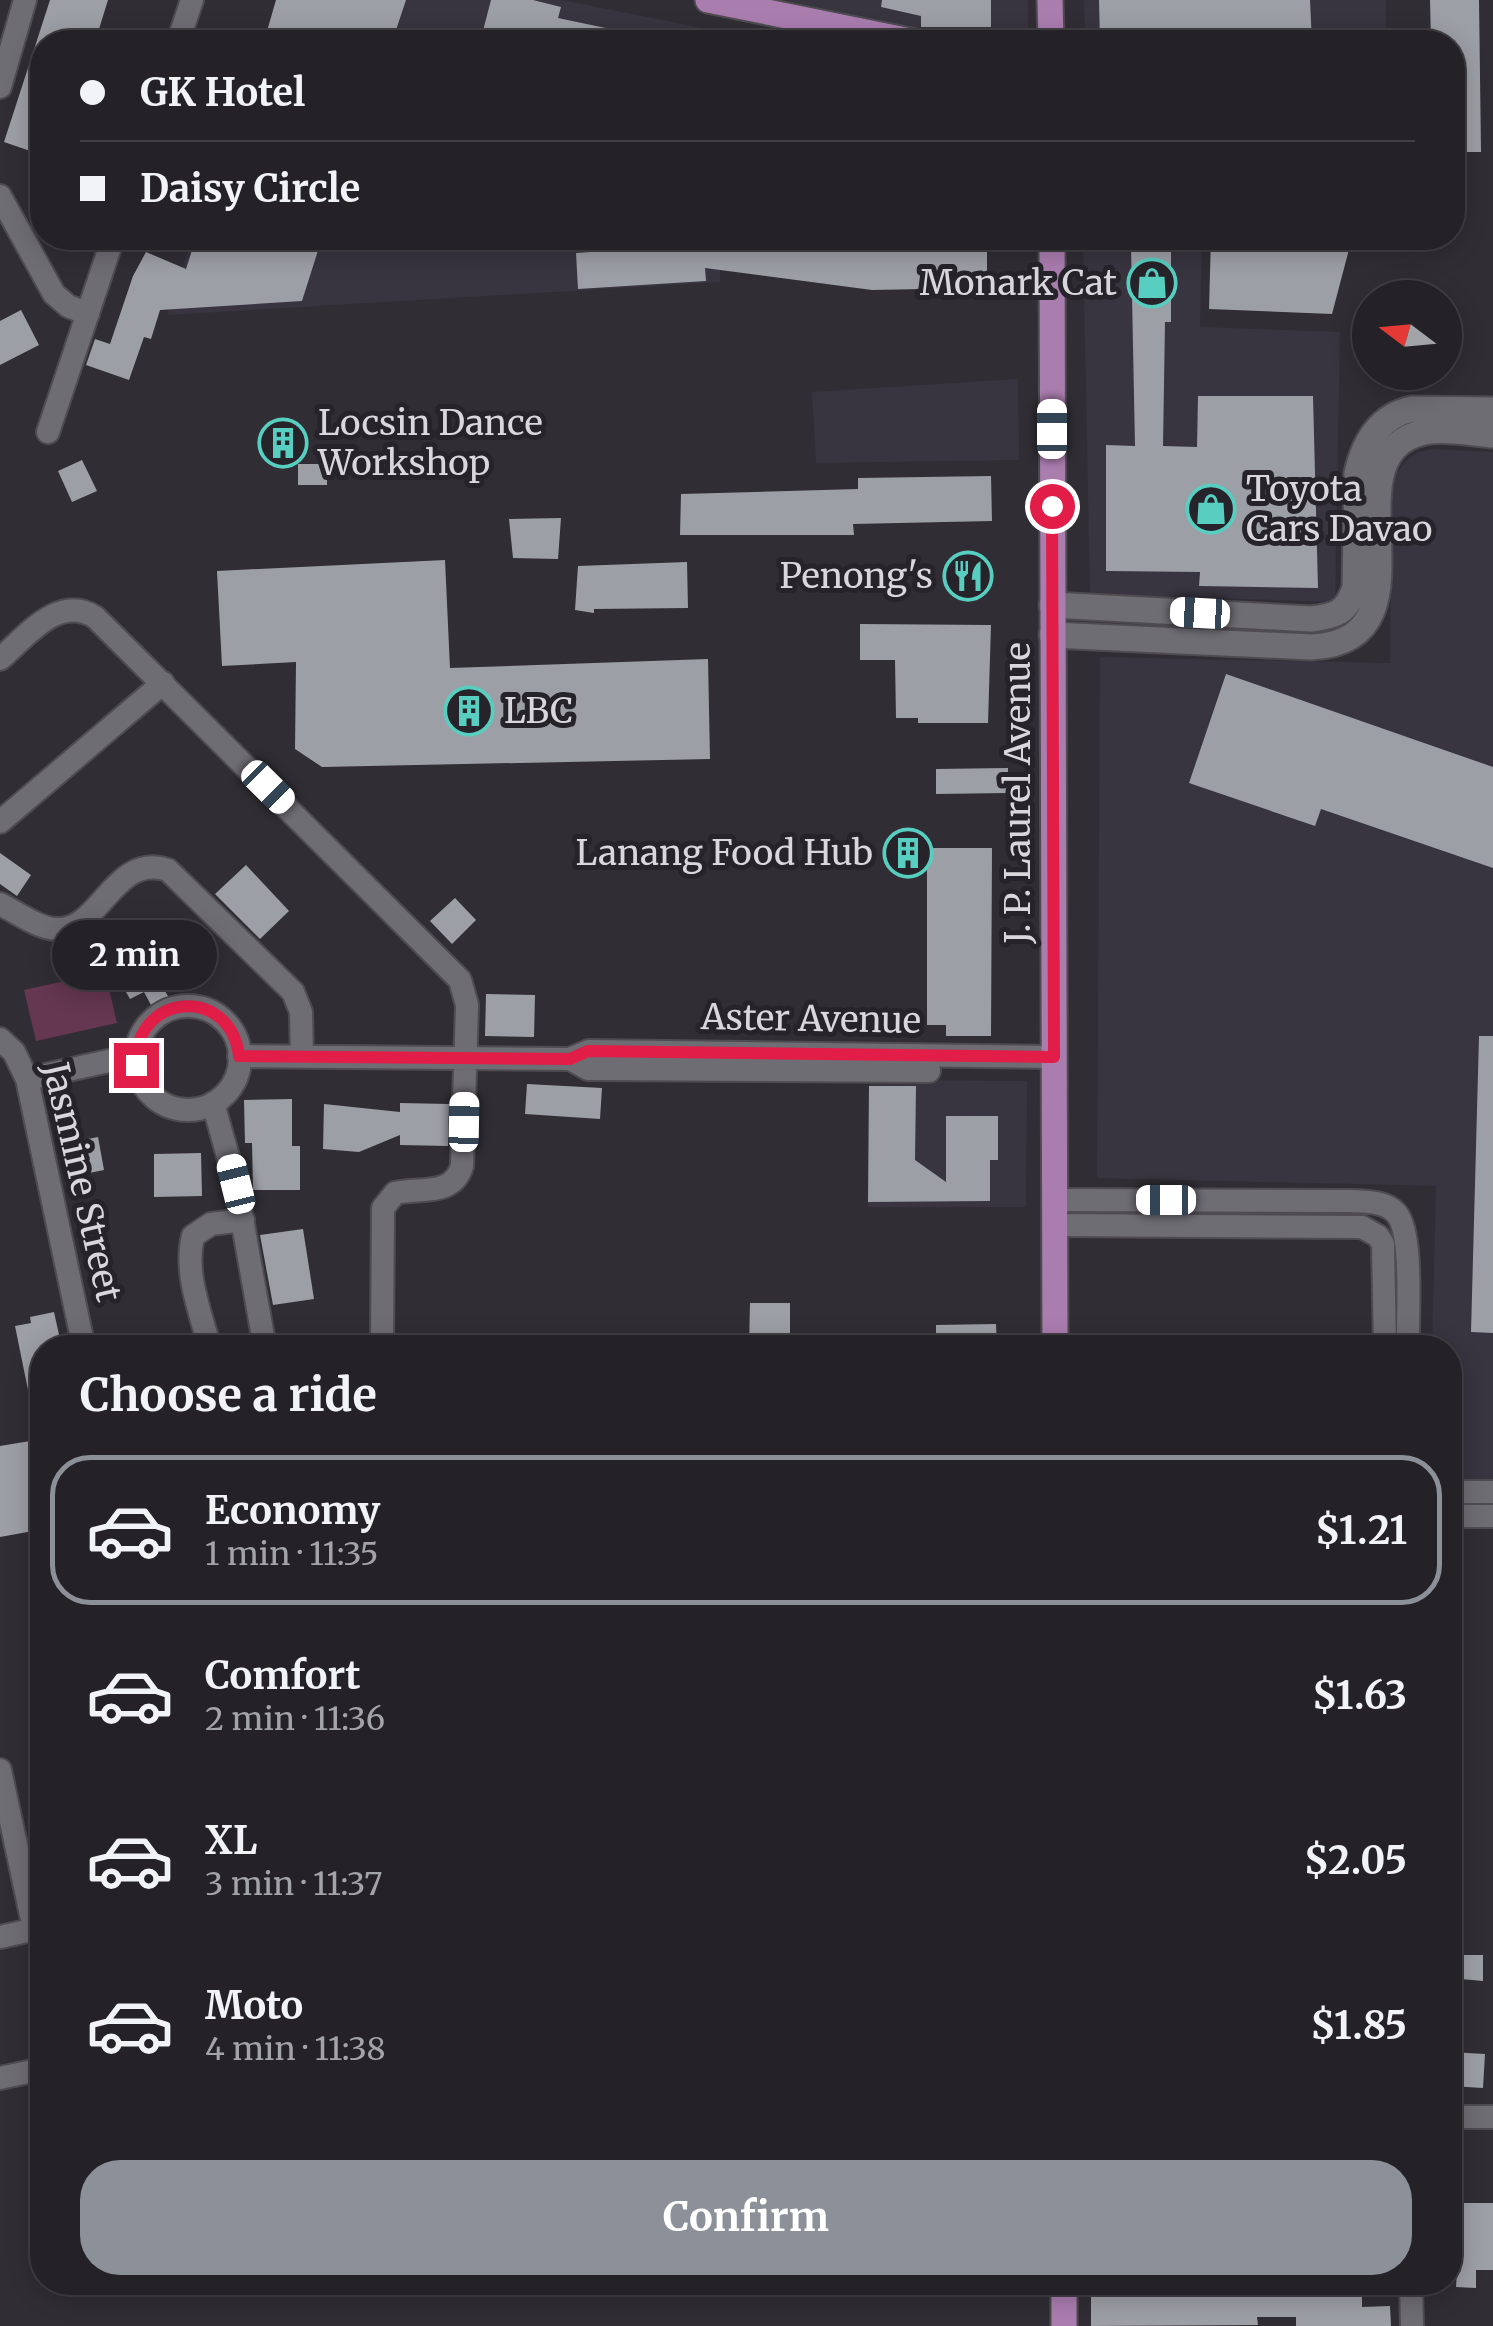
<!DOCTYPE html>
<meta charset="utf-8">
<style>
body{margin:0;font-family:Merriweather,serif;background:#2c2a2f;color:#f1f3f6;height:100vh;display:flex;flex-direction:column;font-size:38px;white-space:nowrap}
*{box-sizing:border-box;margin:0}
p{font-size:32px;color:#a3a4a7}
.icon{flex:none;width:55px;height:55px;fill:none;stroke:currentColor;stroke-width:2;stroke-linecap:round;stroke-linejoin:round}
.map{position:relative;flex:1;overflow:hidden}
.details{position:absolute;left:30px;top:1335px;width:1432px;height:960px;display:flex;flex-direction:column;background:#242227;border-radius:40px;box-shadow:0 5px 25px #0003,0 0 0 2px #413f44}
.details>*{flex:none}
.hud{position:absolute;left:30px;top:30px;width:1435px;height:220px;border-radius:40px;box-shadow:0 5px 25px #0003,0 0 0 2px #413f44;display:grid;align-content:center;height:220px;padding:0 50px;background:#242227}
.needle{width:65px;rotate:286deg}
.tools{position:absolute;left:1352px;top:280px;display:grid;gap:20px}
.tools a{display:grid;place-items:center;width:110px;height:110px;border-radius:50%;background:#242227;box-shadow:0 5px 25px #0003,0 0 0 2px #413f44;font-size:50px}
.end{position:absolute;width:45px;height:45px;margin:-22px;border:12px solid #e11d48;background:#fff;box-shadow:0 0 0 5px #fff}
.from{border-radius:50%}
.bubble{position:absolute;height:70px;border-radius:35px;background:#242227;box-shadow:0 5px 25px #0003,0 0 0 2px #413f44;font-size:32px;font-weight:700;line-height:70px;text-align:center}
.car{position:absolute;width:30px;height:60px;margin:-30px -15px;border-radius:12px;box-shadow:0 0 8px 2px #0007;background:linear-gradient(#fff 24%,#345 0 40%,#fff 0 76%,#345 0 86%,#fff 0)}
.hud b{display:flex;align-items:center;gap:35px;height:95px;font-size:38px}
.hud b+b{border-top:2px solid #413f44}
.hud i{width:25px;height:25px;background:#f1f3f6}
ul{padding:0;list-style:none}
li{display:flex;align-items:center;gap:30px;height:150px;margin:0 20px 15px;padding:0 30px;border:5px solid transparent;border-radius:40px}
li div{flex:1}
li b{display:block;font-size:38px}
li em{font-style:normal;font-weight:700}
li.on{border-color:#8c9099}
li>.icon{width:90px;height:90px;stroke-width:1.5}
h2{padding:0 50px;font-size:45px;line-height:120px}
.cta{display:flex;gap:20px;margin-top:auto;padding:20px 50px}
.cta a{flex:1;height:115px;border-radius:40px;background:#8c9099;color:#fff;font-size:40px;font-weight:700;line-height:115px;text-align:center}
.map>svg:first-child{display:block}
.built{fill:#383440}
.green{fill:#653750}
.building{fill:#9d9fa6}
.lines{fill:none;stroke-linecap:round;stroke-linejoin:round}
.minor-casing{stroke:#4e4c51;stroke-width:26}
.tertiary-casing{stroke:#4e4c51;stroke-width:29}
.primary-casing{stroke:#4e4c51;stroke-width:29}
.minor{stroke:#6f6d74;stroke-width:22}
.tertiary{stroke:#6f6d74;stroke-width:25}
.primary{stroke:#aa7daf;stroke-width:25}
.route{stroke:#e11d48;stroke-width:12}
.labels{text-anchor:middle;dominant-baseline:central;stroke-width:10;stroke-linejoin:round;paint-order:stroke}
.poi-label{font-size:35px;fill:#d9d7db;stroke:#26242a;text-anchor:end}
.street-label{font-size:35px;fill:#d9d7db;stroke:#26242a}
</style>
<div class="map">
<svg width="1493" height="2326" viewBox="0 0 1493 2326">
<rect width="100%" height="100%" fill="#302e34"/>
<path class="built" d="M370,0H562L773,42H356Z
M784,0H1028V30H922Z
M1084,0H1386V42H1085Z
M192,238H720V282L167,315Z
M1083,238H1202L1200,327L1340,332L1335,602L1090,594Z
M1018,379L1019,460L816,463L812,392Z
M1432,449L1493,452V1481H1450V1348L1432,1347L1436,1186L1097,1178L1100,657L1390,663L1392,490L1396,474L1405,462L1418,452Z
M869,1080L1027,1081L1026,1207H868Z"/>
<path class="green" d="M105,972L117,1023L36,1041L24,990Z"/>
<path class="building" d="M50,0H108L95,42H42V155L4,142Z
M276,0H406L392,42H303L267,31Z
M491,0H533L561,7L558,18L639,35L638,42H480Z
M882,0H991V27H921V16L881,7Z
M1099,0H1310L1312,42H1100Z
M1430,0H1479L1481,152H1452V42H1431Z
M196,238H322L302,301L160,310L151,339L144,337L129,380L86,365L95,339L110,344L133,276L146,252L186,269Z
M722,238H987V273H923V289L872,290L705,268L706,281L578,289L576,253L722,243Z
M1211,238H1352L1332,314L1209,309Z
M1131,245H1171V322H1165L1163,446L1197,447L1198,396H1313L1318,588L1199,586L1200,572L1106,571V445L1135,446Z
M21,310L39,345L0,365V321Z
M267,424H300L299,462L266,461Z
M82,460L97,491L72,502L58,471Z
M298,464H327V485H298Z
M991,476L992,521L853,524L854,535H680L681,494L858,489V478Z
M561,518L558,559L513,558L509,519Z
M445,560L450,668L708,659L710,759L322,767L295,749L296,662L222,666L217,571Z
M687,562L688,608L594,609V613L575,610L578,566Z
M860,624L991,625L988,723H918V718H896L895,660H860Z
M1226,674L1493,767V868L1321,809L1315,826L1189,783Z
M1008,768V793L936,794V769Z
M927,848H992L991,1036H946V1025H927Z
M0,853L31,875L17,896L0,884Z
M246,865L289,911L260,939L215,894Z
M455,898L476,920L452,944L430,921Z
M163,933L184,971L161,984L169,998L152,1007L144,992L130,999L109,962Z
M486,994L535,995L534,1037L485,1036Z
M1479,1036H1493V1333L1471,1332Z
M527,1084L602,1088L600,1119L525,1114Z
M869,1086H916L915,1160L946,1182V1116H998V1160H990V1201L868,1202Z
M292,1099V1146H300V1190H253L252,1143H245L244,1100Z
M400,1103L449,1104L448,1146L400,1145V1135L359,1152L323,1149L324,1104L400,1112Z
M98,1137L104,1170L65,1178L58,1145Z
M201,1153L202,1196L154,1197V1154Z
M303,1229L314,1299L273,1305L260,1235Z
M750,1303H790V1348H749Z
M54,1312L62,1348H42V1387L28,1390L15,1326L31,1323L30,1317Z
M996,1324L997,1348H936V1325Z
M42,1439V1517L31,1518L33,1531L0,1537V1446Z
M1450,1955H1483V1981L1450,1978Z
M1450,2052L1485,2054L1483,2088L1450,2086Z
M1450,2203H1493V2270H1476V2288L1456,2287L1457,2272H1450Z
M1091,2282H1250V2294L1282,2293V2282H1355L1356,2288H1362V2307L1390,2306L1391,2326H1296V2317H1257L1258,2325L1091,2326Z"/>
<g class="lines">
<g class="minor-casing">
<path id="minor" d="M178,42L192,0
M0,87L25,0
M0,196L54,294L68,306L88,314
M48,432L113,238
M0,659C27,636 58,594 95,617L460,980L467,1005L462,1166C453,1197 420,1187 395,1193L383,1208L382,1348
M0,822L163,683
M0,904C16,912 39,929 57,929C101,931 114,852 168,870L293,992L301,1012L302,1056
M136 1058a52 52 0 1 1 104 0a52 52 0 1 1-104 0Z
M0,1039L14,1052L27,1079L84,1348
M239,1056L570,1059L589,1051L1053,1057
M570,1059L588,1069L929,1071
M27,1079L136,1055
M213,1103L236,1185L265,1348
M1054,1200L1351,1201C1366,1202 1385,1201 1396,1213C1414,1232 1407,1319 1408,1348
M1054,1225L1362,1227L1378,1236L1383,1244L1385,1348
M210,1348C200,1312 184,1272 193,1236L211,1224L243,1220
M1450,1492H1493
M1450,1516H1493
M0,1770L31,1915L42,1944
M0,1937L36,1929
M0,2078L42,2069
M1450,2117H1493
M1411,2282L1412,2326"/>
</g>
<g class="tertiary-casing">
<path id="tertiary" d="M1052,605L1311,619C1336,616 1346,613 1355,588L1357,473C1364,443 1379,416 1412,409L1493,410
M1052,635L1311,647C1445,641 1320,455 1424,432C1445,428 1471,433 1493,435"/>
</g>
<g class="primary-casing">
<path id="primary" d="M708,0L915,42
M1050,0L1051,42
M1052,238L1055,1348
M1064,2282V2326"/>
</g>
<use href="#minor" class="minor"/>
<use href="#tertiary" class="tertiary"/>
<use href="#primary" class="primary"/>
</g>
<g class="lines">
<path class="route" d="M136,1065C134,993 230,984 239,1056L570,1059L588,1051L1054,1057L1052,506"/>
</g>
<defs>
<g id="shop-ring" transform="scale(2.5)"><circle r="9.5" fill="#26242a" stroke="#58cec0" stroke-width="1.5"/><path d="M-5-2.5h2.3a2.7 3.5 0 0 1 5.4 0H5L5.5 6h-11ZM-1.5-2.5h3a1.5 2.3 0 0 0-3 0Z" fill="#58cec0"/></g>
<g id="building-ring" transform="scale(2.5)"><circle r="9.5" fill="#26242a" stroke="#58cec0" stroke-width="1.5"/><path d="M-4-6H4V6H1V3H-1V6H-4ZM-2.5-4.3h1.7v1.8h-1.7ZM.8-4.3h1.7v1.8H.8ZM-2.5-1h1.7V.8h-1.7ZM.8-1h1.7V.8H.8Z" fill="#58cec0"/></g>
<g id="restaurant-ring" transform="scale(2.5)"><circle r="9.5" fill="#26242a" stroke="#58cec0" stroke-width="1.5"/><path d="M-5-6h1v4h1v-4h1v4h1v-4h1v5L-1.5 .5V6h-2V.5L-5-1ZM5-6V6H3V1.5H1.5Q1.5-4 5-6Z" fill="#58cec0"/></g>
</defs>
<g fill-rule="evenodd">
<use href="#shop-ring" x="1152" y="283"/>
<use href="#building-ring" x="283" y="443"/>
<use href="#shop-ring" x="1211" y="509"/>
<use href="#restaurant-ring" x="968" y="576"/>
<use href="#building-ring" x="469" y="711"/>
<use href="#building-ring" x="908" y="853"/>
</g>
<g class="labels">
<g class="poi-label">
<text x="1117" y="283">Monark Cat</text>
<text x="318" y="423" text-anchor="start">Locsin Dance<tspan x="318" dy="40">Workshop</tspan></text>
<text x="1246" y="489" text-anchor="start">Toyota<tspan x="1246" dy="40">Cars Davao</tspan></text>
<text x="933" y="576">Penong's</text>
<text x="504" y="711" text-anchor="start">LBC</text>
<text x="873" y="853">Lanang Food Hub</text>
</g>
<g class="street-label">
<text transform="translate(1018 793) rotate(-90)">J. P. Laurel Avenue</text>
<text transform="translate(811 1019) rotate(1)">Aster Avenue</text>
<text transform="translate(82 1182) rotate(77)">Jasmine Street</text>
</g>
</g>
</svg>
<div class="tools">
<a><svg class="needle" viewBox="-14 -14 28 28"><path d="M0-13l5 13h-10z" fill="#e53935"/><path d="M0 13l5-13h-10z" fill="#a3a4a7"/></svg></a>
</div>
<i class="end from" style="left:1052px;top:506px"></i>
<i class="end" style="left:136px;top:1065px"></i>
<div class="bubble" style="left:52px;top:920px;width:165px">2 min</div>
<i class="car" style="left:1052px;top:429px;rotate:0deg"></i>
<i class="car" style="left:1200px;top:613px;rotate:273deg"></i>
<i class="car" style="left:268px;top:787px;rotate:135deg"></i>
<i class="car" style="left:464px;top:1122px;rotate:1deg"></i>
<i class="car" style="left:236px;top:1184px;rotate:346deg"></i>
<i class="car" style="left:1166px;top:1200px;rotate:270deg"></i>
<div class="hud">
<b><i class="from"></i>GK Hotel</b>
<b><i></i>Daisy Circle</b>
</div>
<section class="details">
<h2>Choose a ride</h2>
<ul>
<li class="on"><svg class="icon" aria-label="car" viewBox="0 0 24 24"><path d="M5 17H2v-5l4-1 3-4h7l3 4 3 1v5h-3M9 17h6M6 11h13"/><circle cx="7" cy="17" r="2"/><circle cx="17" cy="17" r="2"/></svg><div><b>Economy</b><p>1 min · 11:35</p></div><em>$1.21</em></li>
<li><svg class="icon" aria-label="car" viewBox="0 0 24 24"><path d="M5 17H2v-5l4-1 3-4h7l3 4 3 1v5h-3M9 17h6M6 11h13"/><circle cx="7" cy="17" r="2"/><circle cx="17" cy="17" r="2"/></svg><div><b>Comfort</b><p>2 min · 11:36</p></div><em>$1.63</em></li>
<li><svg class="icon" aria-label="car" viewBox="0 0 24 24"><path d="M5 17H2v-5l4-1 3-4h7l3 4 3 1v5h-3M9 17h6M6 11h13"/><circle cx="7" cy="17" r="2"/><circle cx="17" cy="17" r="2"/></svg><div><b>XL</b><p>3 min · 11:37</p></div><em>$2.05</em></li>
<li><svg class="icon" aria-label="car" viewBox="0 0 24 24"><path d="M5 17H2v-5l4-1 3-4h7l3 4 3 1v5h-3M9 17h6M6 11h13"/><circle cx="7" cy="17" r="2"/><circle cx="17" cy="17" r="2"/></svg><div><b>Moto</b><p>4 min · 11:38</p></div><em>$1.85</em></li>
</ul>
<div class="cta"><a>Confirm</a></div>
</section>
</div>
